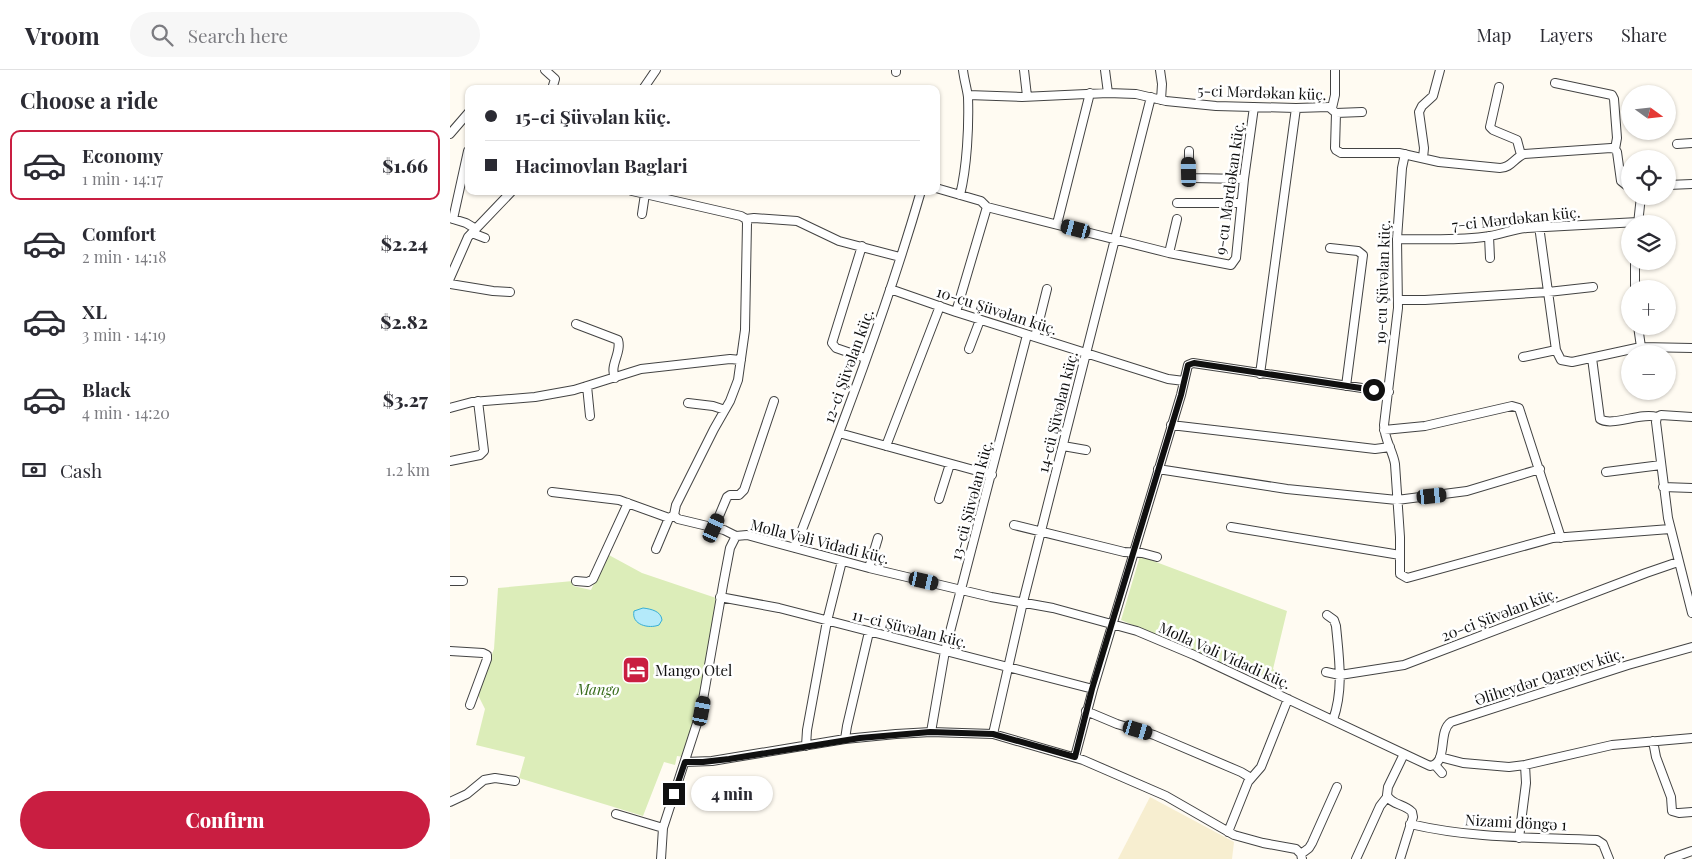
<!DOCTYPE html>
<meta charset="utf-8">
<style>
body{margin:0;font-family:"Playfair Display",serif;background:#f7f7f7;color:#2b2b33;height:100vh;display:flex;flex-direction:column;font-size:19px;white-space:nowrap}
*{box-sizing:border-box;margin:0}
p{font-size:16px;color:#7c7c81}
.icon{flex:none;width:28px;height:28px;fill:none;stroke:currentColor;stroke-width:2;stroke-linecap:round;stroke-linejoin:round}
.map{position:relative;flex:1;overflow:hidden}
.panel{display:flex;flex-direction:column;background:#fff;width:450px}
.panel>*{flex:none}
.top-card{position:absolute;left:15px;top:15px;width:475px;height:110px;border-radius:10px;box-shadow:0 1px 4px #0004;display:grid;align-content:center;height:110px;padding:0 20px;background:#fff}
.needle{width:32px;rotate:105deg}
.fabs{position:absolute;left:1171px;top:15px;display:grid;gap:10px}
.fabs a{display:grid;place-items:center;width:55px;height:55px;border-radius:50%;background:#fff;box-shadow:0 1px 4px #0004;font-size:25px}
.end{position:absolute;width:22px;height:22px;margin:-11px;border:6px solid #101010;background:#fff;box-shadow:0 0 0 2px #fff}
.from{border-radius:50%}
.bubble{position:absolute;height:35px;border-radius:18px;background:#fff;box-shadow:0 1px 4px #0004;font-size:16px;font-weight:800;line-height:35px;text-align:center}
.car{position:absolute;width:15px;height:30px;margin:-15px -8px;border-radius:6px;box-shadow:0 0 4px 1px #0007;background:linear-gradient(#222 24%,#8ab4d8 0 40%,#222 0 76%,#8ab4d8 0 86%,#222 0)}
.top-card b{display:flex;align-items:center;gap:18px;height:48px;font-size:19px}
.top-card b+b{border-top:1px solid #e1e1e2}
.top-card i{width:12px;height:12px;background:#2b2b33}
ul{padding:0;list-style:none}
li{display:flex;align-items:center;gap:15px;height:70px;margin:0 10px 8px;padding:0 10px;border:2px solid transparent;border-radius:10px}
li div{flex:1}
li b{display:block;font-size:19px}
li em{font-style:normal;font-weight:800}
li.current{border-color:#c91e41}
li>.icon{width:45px;height:45px;stroke-width:1.5}
h2{padding:0 20px;font-size:22px;line-height:60px}
.pay{display:flex;align-items:center;gap:12px;height:55px;padding:0 20px;font-size:19px}
.pay p{margin-inline-start:auto}
.button{display:flex;gap:10px;margin-top:auto;padding:10px 20px}
.button a{flex:1;height:58px;border-radius:30px;background:#c91e41;color:#fff;font-size:20px;font-weight:800;line-height:58px;text-align:center}
header{display:flex;align-items:center;gap:30px;box-sizing:border-box;height:70px;padding:0 25px;background:#fff;border-bottom:1px solid #e1e1e2}
header strong{font-size:24px}
nav{display:flex;gap:28px;margin-inline-start:auto;font-size:18px}
.search{width:350px;height:45px;background:#f7f7f7;display:flex;align-items:center;gap:12px;box-sizing:border-box;padding:0 18px;border-radius:28px;color:#7c7c81;font-size:19px}
main{display:flex;flex:1;min-height:0}
.map>svg:first-child{display:block}
.farmland{fill:#f7eed0}
.green{fill:#dcedb9}
.water{fill:#b4eafa;stroke:#36aed5}
.lines{fill:none;stroke-linecap:round;stroke-linejoin:round}
.minor-casing{stroke:#434343;stroke-width:10}
.minor{stroke:#fff;stroke-width:8}
.route{stroke:#101010;stroke-width:6}
.labels{text-anchor:middle;dominant-baseline:central;stroke-width:5;stroke-linejoin:round;paint-order:stroke}
.street-label{font-size:15px;fill:#101010;stroke:#fff}
.poi-label{font-size:15px;fill:#101010;stroke:#fff;text-anchor:start}
.park-label{font-size:15px;font-style:italic;fill:#386c1b;stroke:#fff}
</style>
<header>
<strong>Vroom</strong>
<div class="search"><svg class="icon" aria-label="search" viewBox="0 0 24 24"><circle cx="10" cy="10" r="6"/><path d="M15 15l6 6"/></svg>Search here</div>
<nav><a>Map</a><a>Layers</a><a>Share</a></nav>
</header>
<main>
<section class="panel">
<h2>Choose a ride</h2>
<ul>
<li class="current"><svg class="icon" aria-label="car" viewBox="0 0 24 24"><path d="M5 17H2v-5l4-1 3-4h7l3 4 3 1v5h-3M9 17h6M6 11h13"/><circle cx="7" cy="17" r="2"/><circle cx="17" cy="17" r="2"/></svg><div><b>Economy</b><p>1 min · 14:17</p></div><em>$1.66</em></li>
<li><svg class="icon" aria-label="car" viewBox="0 0 24 24"><path d="M5 17H2v-5l4-1 3-4h7l3 4 3 1v5h-3M9 17h6M6 11h13"/><circle cx="7" cy="17" r="2"/><circle cx="17" cy="17" r="2"/></svg><div><b>Comfort</b><p>2 min · 14:18</p></div><em>$2.24</em></li>
<li><svg class="icon" aria-label="car" viewBox="0 0 24 24"><path d="M5 17H2v-5l4-1 3-4h7l3 4 3 1v5h-3M9 17h6M6 11h13"/><circle cx="7" cy="17" r="2"/><circle cx="17" cy="17" r="2"/></svg><div><b>XL</b><p>3 min · 14:19</p></div><em>$2.82</em></li>
<li><svg class="icon" aria-label="car" viewBox="0 0 24 24"><path d="M5 17H2v-5l4-1 3-4h7l3 4 3 1v5h-3M9 17h6M6 11h13"/><circle cx="7" cy="17" r="2"/><circle cx="17" cy="17" r="2"/></svg><div><b>Black</b><p>4 min · 14:20</p></div><em>$3.27</em></li>
</ul>
<div class="pay"><svg class="icon" aria-label="cash" viewBox="0 0 24 24"><path d="M3 7h18v10H3z"/><circle cx="12" cy="12" r="2"/></svg>Cash<p>1.2 km</p></div>
<div class="button"><a>Confirm</a></div>
</section>
<div class="map">
<svg width="1242" height="789" viewBox="0 0 1242 789">
<rect width="100%" height="100%" fill="#fffbf2"/>
<path class="farmland" d="M700,727L784,772L782,789H668Z"/>
<path class="green" d="M157,484L192,503L266,528L248,640L234,687L227,686L225,695L214,692L193,746L69,708L75,687L26,675L35,639L27,623L44,579L48,518L123,511V516L141,520Z
M690,486L837,541L823,599L827,602L821,613L671,550Z"/>
<path class="water" d="M193,538C201,539 211,541 212,550L209,555C199,559 181,555 184,541Z"/>
<g class="lines">
<g class="minor-casing">
<path id="minor" d="M95,0L105,9L102,19
M446,0V2
M574,0L577,26
M655,0L658,23
M710,0L712,14L711,30
M1105,13L1162,25L1164,29L1167,68L1165,79
M1049,17L1040,57L1043,60L1067,70L1071,85
M193,19L206,0
M518,25L572,27L658,23L686,24L716,31L766,36L846,38L879,37L886,43L885,78L886,80L891,83H949L989,92L1050,98C1061,98 1064,88 1074,84L1161,78L1165,79L1167,82L1171,111L1176,115H1180
M882,38L885,25V0
M886,43L912,42
M0,64L19,42
M1227,74L1242,73
M739,81V102L742,108L794,109
M955,84L952,98L947,169L948,238L934,355C934,369 943,381 945,394L950,467V504L957,508L1103,468L1220,459
M973,88L974,78L969,42L972,36L983,26L990,0
M1218,115L1242,114
M486,118L531,131L537,137L719,183L781,195L786,188L794,109L804,37
M182,121L291,146L296,149L297,153L295,260L288,310L280,331L264,359L226,435L224,445
M510,125C517,97 519,56 518,27C517,19 514,9 513,0
M727,133H791
M192,144L195,124
M0,148L16,153L26,159
M3,149L18,81
M296,149L304,148L347,151L389,171L450,187
M607,154L640,23
M1188,154L1191,126
M1089,156L1106,280L1111,290L1122,292L1191,277L1242,278
M22,163L35,168
M1039,166L1040,188
M947,169C977,169 1009,171 1040,166C1052,164 1064,159 1077,158L1188,152
M412,176L382,273L386,278L415,288
M880,178L908,181L913,185L896,316
M719,183L727,149
M0,208L18,167L62,121
M0,214L43,221L60,222
M440,219L506,242L718,309L734,311
M1185,219V191
M948,230H975L1098,222L1143,217
M506,242L537,137
M126,254L168,270C172,283 159,295 165,308
M1188,256L1191,277
M585,267L597,219
M519,279L530,250
M1073,287L1106,280
M1142,288L1150,349C1162,357 1190,342 1207,347
M810,304L846,38
M137,316L140,346
M238,333L263,336L275,340
M0,338L22,332L85,327L124,320L191,299L280,289L291,290
M1242,347L1211,345L1207,347L1206,352L1218,448L1242,543
M721,355L925,379L940,377
M934,360L975,356L1062,336L1069,338L1111,468
M389,363L542,405
M436,376L490,236
M613,376L636,380
M0,391L30,385L34,381L28,331
M708,399L837,419L947,430L1017,421L1090,399
M1156,402L1211,395
M1213,417L1242,418
M102,422L169,430L219,448L224,445
M489,429L500,394
M224,445L228,449L274,460L286,466
M564,455L674,482L692,483L707,487
M781,457L950,485
M264,458L277,427L280,425H289L294,420L324,331
M286,466L297,465L419,498L541,527L603,538L687,561L744,585L980,696C999,693 987,662 1001,652L1178,595L1242,577
M345,478C390,361 436,242 471,121
M206,479L219,448
M419,498L428,468
M0,511H13
M126,511L138,512L143,509L178,433
M270,527L329,538L643,619
M877,545L884,550L886,556C889,588 894,619 883,650
M0,581L33,583L37,585V589L20,635
M876,602L890,605L954,595L1196,503L1228,492
M636,641L667,654L704,665L791,702L801,708
M481,662L495,581L577,265
M543,664L573,532L701,27
M395,669L397,656L419,562
M1203,671L1206,687L1221,727L1222,741L1229,743L1242,742
M356,676L357,660L377,551L392,491
M625,687L643,619L731,325L738,295L743,293L939,322
M990,687L1013,693L1059,697L1075,695L1162,675L1242,668
M235,692L262,691L395,669L446,664L481,662L543,664L633,690L716,726L784,765L813,773L846,779L851,784L852,789
M985,695L992,703
M0,732L17,724L34,710L45,708L65,711
M166,744L213,758
M960,754C1025,769 1081,767 1147,770L1153,774L1159,789
M778,762L798,712L811,697L838,629
M1069,768L1076,713L1075,695
M851,784L859,778L862,773L887,717
M211,789L213,758L251,641L273,515L280,478L286,466
M906,789L930,736L937,727
M950,789L963,747L962,742C955,734 941,735 937,725L938,717L954,684
M1219,789L1242,781"/>
</g>
<use href="#minor" class="minor"/>
</g>
<g class="lines">
<path class="route" d="M224,724L235,692H253L279,689L410,668L480,662L543,664L625,687L642,619L731,325L738,295L744,293L924,320"/>
</g>
<defs>
<g id="hotel-square" transform="scale(1.4375)"><rect x="-9" y="-9" width="18" height="18" rx="4" fill="#c91e41" stroke="#fff"/><path d="M-6-4.5h1.5V1H6V5H4.5V3h-9V5H-6ZM-4 0a1.8 1.8 0 1 1 3.6 0ZM.5 0V-2.5h3Q6-2.5 6 0Z" fill="#fff"/></g>
</defs>
<g fill-rule="evenodd">
<use href="#hotel-square" x="186" y="600"/>
</g>
<g class="labels">
<g class="street-label">
<text transform="translate(812 22) rotate(2)">5-ci Mərdəkan küç.</text>
<text transform="translate(779 118) rotate(-82)">9-cu Mərdəkan küç.</text>
<text transform="translate(1066 148) rotate(-6)">7-ci Mərdəkan küç.</text>
<text transform="translate(932 212) rotate(-88)">19-cu Şüvəlan küç.</text>
<text transform="translate(547 240) rotate(18)">10-cu Şüvəlan küç.</text>
<text transform="translate(398 296) rotate(-70)">12-ci Şüvəlan küç.</text>
<text transform="translate(607 342) rotate(-76)">14-cü Şüvəlan küç.</text>
<text transform="translate(521 430) rotate(-75)">13-cü Şüvəlan küç.</text>
<text transform="translate(370 471) rotate(14)">Molla Vəli Vidadi küç.</text>
<text transform="translate(1049 544) rotate(-21)">20-ci Şüvəlan küç.</text>
<text transform="translate(460 558) rotate(14)">11-ci Şüvəlan küç.</text>
<text transform="translate(775 585) rotate(24)">Molla Vəli Vidadi küç.</text>
<text transform="translate(1099 606) rotate(-18)">Əliheydər Qarayev küç.</text>
<text transform="translate(1066 752) rotate(3)">Nizami döngə 1</text>
</g>
<g class="poi-label">
<text x="205" y="600">Mango Otel</text>
</g>
<g class="park-label">
<text x="148" y="619">Mango</text>
</g>
</g>
</svg>
<div class="fabs">
<a><svg class="needle" viewBox="-14 -14 28 28"><path d="M0-13l5 13h-10z" fill="#e53935"/><path d="M0 13l5-13h-10z" fill="#7c7c81"/></svg></a>
<a><svg class="icon" aria-label="locate" viewBox="0 0 24 24"><circle cx="12" cy="12" r="6"/><path d="M12 2v4M12 18v4M2 12h4M18 12h4"/></svg></a>
<a><svg class="icon" aria-label="layers" viewBox="0 0 24 24"><path d="M12 4l9 5-9 5-9-5zM3 14l9 5 9-5"/></svg></a>
<a>+</a>
<a>−</a>
</div>
<i class="end from" style="left:924px;top:320px"></i>
<i class="end" style="left:224px;top:724px"></i>
<div class="bubble" style="left:241px;top:706px;width:82px">4 min</div>
<i class="car" style="left:739px;top:102px;rotate:359deg"></i>
<i class="car" style="left:626px;top:159px;rotate:285deg"></i>
<i class="car" style="left:982px;top:426px;rotate:84deg"></i>
<i class="car" style="left:264px;top:458px;rotate:24deg"></i>
<i class="car" style="left:474px;top:511px;rotate:103deg"></i>
<i class="car" style="left:252px;top:641px;rotate:11deg"></i>
<i class="car" style="left:688px;top:660px;rotate:107deg"></i>
<div class="top-card">
<b><i class="from"></i>15-ci Şüvəlan küç.</b>
<b><i></i>Hacimovlan Baglari</b>
</div>
</div>
</main>
